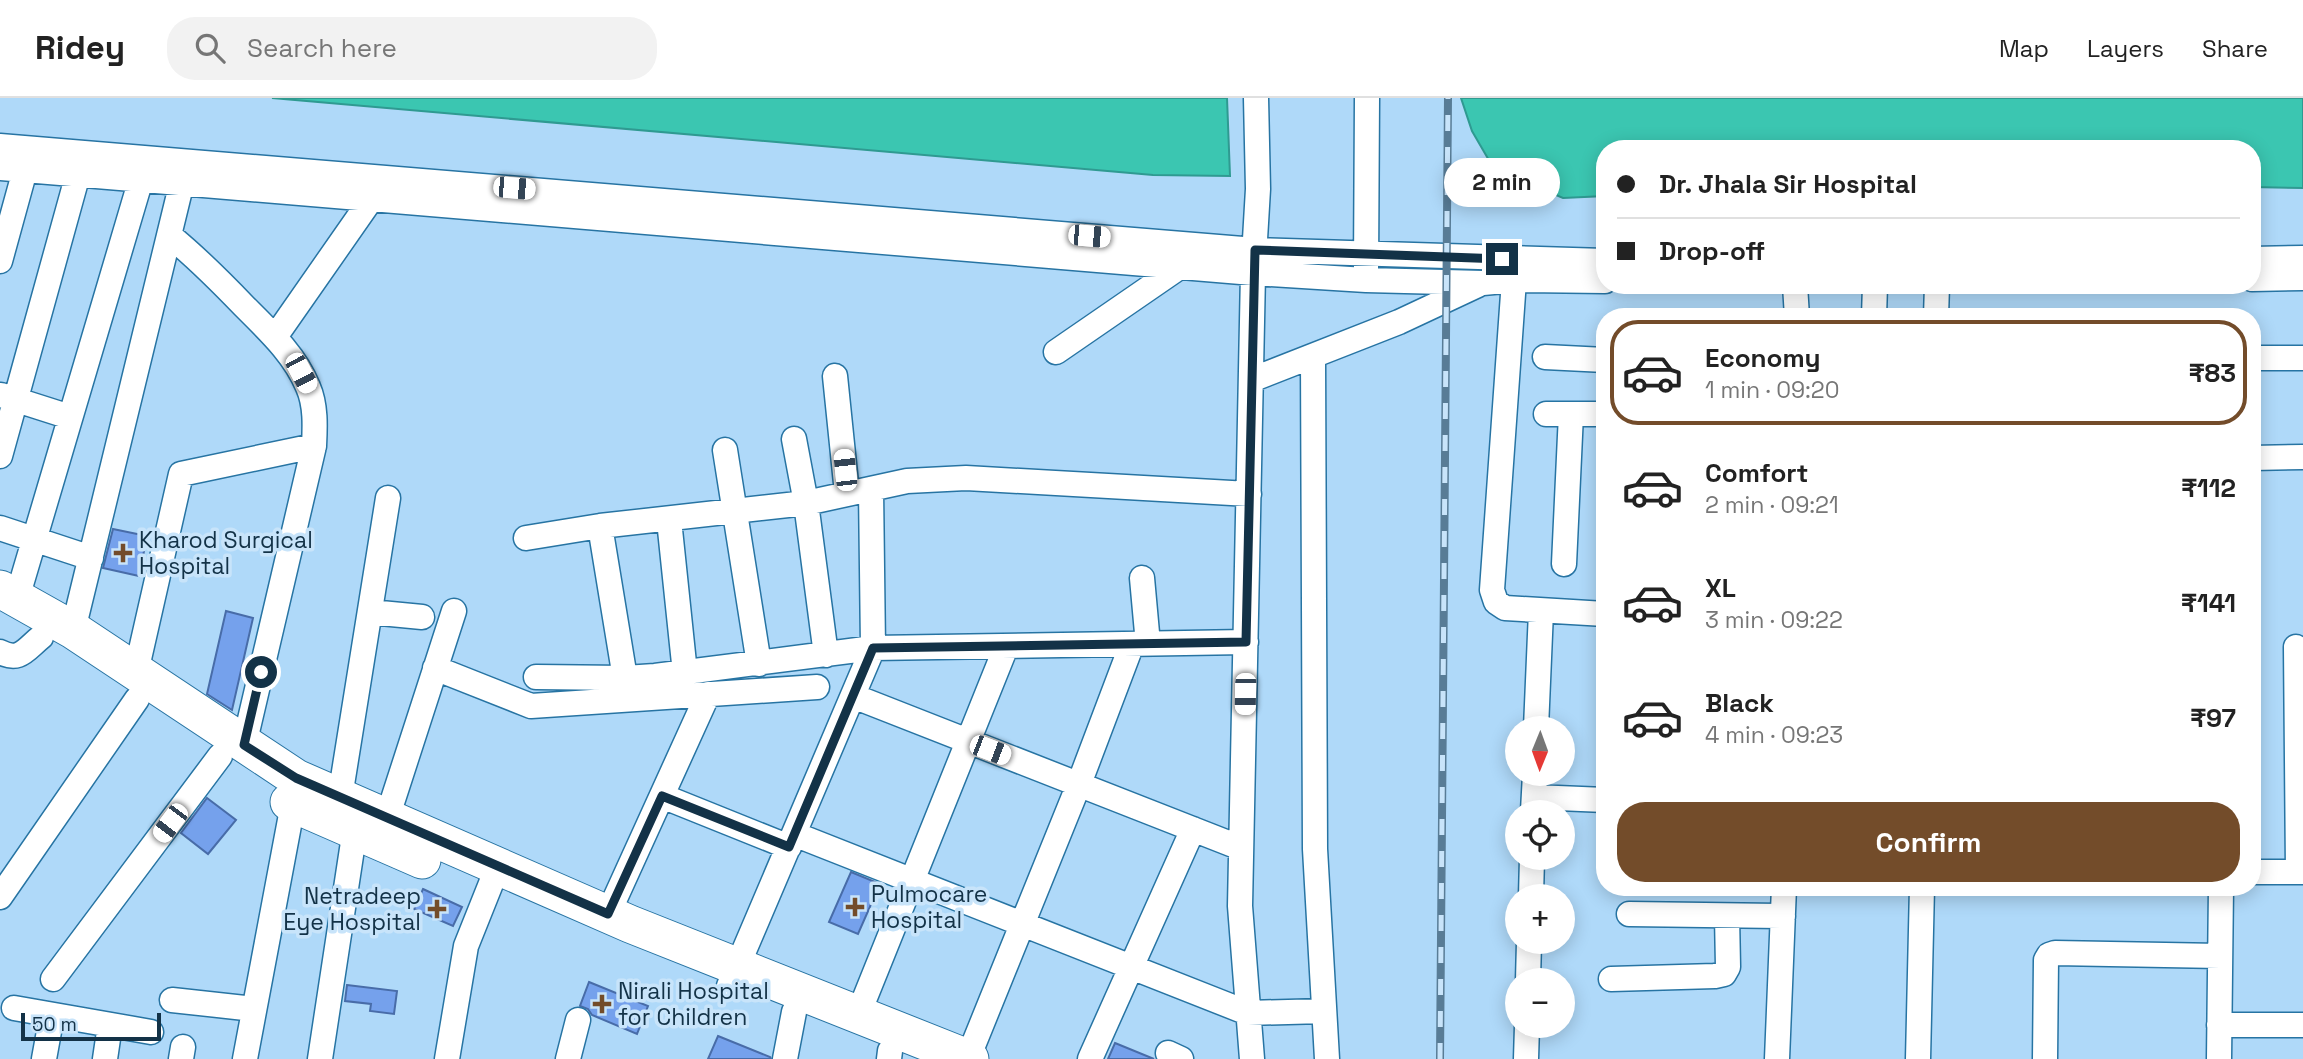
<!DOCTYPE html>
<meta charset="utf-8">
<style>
body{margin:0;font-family:"Space Grotesk",sans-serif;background:#f2f2f2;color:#222;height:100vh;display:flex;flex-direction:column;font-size:26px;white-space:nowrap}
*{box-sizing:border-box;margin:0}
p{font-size:23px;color:#767676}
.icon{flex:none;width:38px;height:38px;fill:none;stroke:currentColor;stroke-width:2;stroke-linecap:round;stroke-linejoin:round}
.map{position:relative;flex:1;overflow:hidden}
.panel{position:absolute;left:1596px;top:210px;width:665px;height:588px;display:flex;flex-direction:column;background:#fff;border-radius:28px;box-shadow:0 4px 18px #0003}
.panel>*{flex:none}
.banner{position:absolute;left:1596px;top:42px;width:665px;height:154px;border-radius:28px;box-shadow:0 4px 18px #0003;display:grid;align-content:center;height:154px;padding:0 21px;background:#fff}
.needle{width:46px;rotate:181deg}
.buttons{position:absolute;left:1505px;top:618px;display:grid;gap:14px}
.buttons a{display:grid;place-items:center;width:70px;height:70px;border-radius:50%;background:#fff;box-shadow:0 4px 18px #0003;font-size:35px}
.scale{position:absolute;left:21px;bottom:18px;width:140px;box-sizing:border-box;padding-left:7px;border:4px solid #133247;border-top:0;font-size:19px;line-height:24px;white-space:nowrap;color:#133247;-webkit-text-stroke:5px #c8e4fa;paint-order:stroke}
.end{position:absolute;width:32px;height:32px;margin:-16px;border:9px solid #133247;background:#fff;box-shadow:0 0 0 4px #fff}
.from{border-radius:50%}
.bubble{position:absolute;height:49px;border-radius:24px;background:#fff;box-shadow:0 4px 18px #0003;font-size:23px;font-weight:700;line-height:49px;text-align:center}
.car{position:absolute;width:21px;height:42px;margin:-21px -10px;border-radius:9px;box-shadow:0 0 5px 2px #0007;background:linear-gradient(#fff 24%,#345 0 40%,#fff 0 76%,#345 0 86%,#fff 0)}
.banner b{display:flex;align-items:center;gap:24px;height:66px;font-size:26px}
.banner b+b{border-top:2px solid #e0e0e0}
.banner i{width:18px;height:18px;background:#222}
ul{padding:12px 0 0;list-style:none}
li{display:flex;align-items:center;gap:21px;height:105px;margin:0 14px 10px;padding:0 7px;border:4px solid transparent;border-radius:28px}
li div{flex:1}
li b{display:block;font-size:26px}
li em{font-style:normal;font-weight:700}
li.on{border-color:#734c2a}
li>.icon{width:63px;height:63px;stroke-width:1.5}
.cta{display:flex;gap:14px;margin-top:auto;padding:14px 21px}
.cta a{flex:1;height:80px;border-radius:28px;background:#734c2a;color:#fff;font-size:28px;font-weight:700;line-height:80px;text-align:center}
header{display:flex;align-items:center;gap:42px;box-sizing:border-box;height:98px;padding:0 35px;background:#fff;border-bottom:2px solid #e0e0e0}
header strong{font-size:33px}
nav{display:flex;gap:38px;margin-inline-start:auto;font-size:24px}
.search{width:490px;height:63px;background:#f2f2f2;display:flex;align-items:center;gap:18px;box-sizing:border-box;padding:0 24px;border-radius:28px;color:#767676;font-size:26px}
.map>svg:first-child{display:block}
.water{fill:#3bc6b1;stroke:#2f9a91;stroke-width:2}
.building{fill:#75a1ec;stroke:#486ca8;stroke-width:2}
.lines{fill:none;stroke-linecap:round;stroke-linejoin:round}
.minor-casing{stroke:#2774a3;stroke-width:27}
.highway-casing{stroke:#2774a3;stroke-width:39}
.minor{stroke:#fff;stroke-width:24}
.highway{stroke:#fff;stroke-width:37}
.rail-casing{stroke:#587c96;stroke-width:8}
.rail{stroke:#c8e4fa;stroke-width:5;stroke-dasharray:16;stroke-linecap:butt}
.route{stroke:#133247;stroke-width:9}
.poi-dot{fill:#734c2a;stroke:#c8e4fa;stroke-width:2.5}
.labels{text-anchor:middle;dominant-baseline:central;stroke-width:7;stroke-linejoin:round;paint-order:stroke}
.poi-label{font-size:23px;fill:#133247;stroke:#c8e4fa;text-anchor:start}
</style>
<header>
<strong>Ridey</strong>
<div class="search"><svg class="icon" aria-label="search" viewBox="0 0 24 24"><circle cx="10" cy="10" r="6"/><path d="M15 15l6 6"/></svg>Search here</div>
<nav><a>Map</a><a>Layers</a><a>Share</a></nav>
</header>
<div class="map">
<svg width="2303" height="961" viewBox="0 0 2303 961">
<rect width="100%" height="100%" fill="#afd9f9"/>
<path class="water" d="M272,0H1227L1230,78L1153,77Z
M1461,0H2303V90L2252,89V51H1605V98L1563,100L1494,71L1472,33Z"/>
<path class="building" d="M113,431L147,438L139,478L103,470Z
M226,513L253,520L232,612L207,596Z
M207,700L236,722L208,756L181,735Z
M851,774L880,786L858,836L829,824Z
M423,791L462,809L453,828L414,811Z
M589,884L648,908L637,936L592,917L588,911L580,908Z
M347,887L397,893L394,916L370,913L371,906L345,903Z
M718,938L770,959L771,961H708Z
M1115,945L1154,961H1108Z"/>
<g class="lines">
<g class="minor-casing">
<path id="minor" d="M0,48L1255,152L1605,163
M0,70L1253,175L1366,182L1483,185L1514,182L1605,183
M169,137C196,159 220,183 244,208C269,233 295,257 308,289C316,307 315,329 314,348L244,647
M2252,161L2303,160
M0,163L25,72
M1366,171L1367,0
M2252,181L2303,180
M1514,182L1492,492L1496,504L1505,510L1605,516
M1795,187L1797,219
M1874,219L1875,187
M1936,219L1937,187
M275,239L372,100
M1056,254L1181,168
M1545,259L1605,262
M1313,260L1315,751L1327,961
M2252,260H2303
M835,278L847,395
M1251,282L1399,224L1478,187
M1,297L70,319
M1546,316H1605
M794,341L806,405L826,557
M725,352L759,566
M0,358L78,76
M2252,360L2303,359
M669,422L685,575
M600,428L625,580
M0,430L91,460
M526,440L600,428L806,405L907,383L966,380L1249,396
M1564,466L1571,316
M1142,480L1148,546
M17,500L141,81
M370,514L422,519
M73,532L182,84
M2296,549L2298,774
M0,554C20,564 25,552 41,539
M435,570L531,608L817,589
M136,574L181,376L314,348
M536,579L625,580L655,578L873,550L1246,544
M853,598L1241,750
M1536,630L1541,513
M662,698L789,749
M340,699L388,400
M1534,699L1605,702
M1533,713L1535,676
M387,720L454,513
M794,736L1248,915L1324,913
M2252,774H2303
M1531,798L1532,760
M0,799L137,601
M608,816L708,596
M1629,816L1783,818
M53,881L220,658
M1611,881L1715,878L1724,876L1728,869L1727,818
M1528,882L1529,844
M729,888L873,550L871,391
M172,902L254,911
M14,910L151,934
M858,917L1006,549
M2219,927H2303
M1168,955L1181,961
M968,960L1079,686L1132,546
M44,961L52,917
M105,961L110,927
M181,961L183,949
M245,961L293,706
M320,961L357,718
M447,961L466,848L498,768
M568,961L578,922
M785,961L794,914
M889,961L890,953
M1090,961L1193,731
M1252,961L1240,808L1253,175L1258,91L1256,0
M1526,961L1527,928
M1777,961L1784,789
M1918,961L1922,789
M2045,961L2046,862L2049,857L2055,855L2220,858
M2219,961L2221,789"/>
</g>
<g class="highway-casing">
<path id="highway" d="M0,491L73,532L296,680L630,826L970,961
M289,704L422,762"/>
</g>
<use href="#minor" class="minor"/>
<use href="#highway" class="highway"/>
<g class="rail-casing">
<path id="rail" d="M1440,961L1448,0"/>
</g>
<use href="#rail" class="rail"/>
</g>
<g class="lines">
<path class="route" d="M261,574L244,647L296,680L608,816L662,698L789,749L873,550L1246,544L1255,152L1502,161"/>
</g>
<g class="poi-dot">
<path d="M119.5 444.5h7v7h7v7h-7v7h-7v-7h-7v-7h7z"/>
<path d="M851.5 798.5h7v7h7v7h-7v7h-7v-7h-7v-7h7z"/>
<path d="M433.5 800.5h7v7h7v7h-7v7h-7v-7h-7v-7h7z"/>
<path d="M598.5 895.5h7v7h7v7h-7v7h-7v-7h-7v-7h7z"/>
</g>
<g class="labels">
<g class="poi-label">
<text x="139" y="442">Kharod Surgical<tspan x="139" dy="26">Hospital</tspan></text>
<text x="871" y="796">Pulmocare<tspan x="871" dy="26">Hospital</tspan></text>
<text x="421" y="798" text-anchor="end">Netradeep<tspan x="421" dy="26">Eye Hospital</tspan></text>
<text x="618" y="893">Nirali Hospital<tspan x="618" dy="26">for Children</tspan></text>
</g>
</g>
</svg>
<div class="buttons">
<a><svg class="needle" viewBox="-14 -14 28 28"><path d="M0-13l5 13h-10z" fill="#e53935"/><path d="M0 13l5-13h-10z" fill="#767676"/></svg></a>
<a><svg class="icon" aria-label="locate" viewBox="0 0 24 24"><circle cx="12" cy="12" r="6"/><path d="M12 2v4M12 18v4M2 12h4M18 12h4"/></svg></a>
<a>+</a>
<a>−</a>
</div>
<div class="scale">50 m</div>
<i class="end from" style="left:261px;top:574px"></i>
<i class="end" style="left:1502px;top:161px"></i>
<div class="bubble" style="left:1444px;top:60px;width:116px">2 min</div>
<i class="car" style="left:514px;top:90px;rotate:95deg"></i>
<i class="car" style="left:1089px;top:138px;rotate:95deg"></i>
<i class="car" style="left:301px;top:275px;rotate:152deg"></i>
<i class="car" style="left:845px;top:372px;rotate:354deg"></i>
<i class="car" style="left:1245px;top:596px;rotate:181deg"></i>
<i class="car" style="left:990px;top:652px;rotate:111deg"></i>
<i class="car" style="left:170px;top:725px;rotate:217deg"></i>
<div class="banner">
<b><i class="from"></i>Dr. Jhala Sir Hospital</b>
<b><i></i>Drop-off</b>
</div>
<section class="panel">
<ul>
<li class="on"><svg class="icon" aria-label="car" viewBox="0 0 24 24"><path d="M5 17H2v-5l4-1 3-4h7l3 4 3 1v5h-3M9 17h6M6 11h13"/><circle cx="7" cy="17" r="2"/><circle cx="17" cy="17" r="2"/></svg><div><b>Economy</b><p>1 min · 09:20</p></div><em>₹83</em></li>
<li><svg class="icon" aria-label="car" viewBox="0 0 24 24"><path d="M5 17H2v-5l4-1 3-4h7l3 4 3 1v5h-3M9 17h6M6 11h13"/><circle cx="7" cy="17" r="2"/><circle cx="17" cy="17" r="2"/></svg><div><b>Comfort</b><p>2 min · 09:21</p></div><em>₹112</em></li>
<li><svg class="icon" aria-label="car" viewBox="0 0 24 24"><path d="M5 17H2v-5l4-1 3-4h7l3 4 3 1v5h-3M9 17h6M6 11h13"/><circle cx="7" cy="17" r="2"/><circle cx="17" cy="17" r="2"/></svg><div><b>XL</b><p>3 min · 09:22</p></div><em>₹141</em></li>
<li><svg class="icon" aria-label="car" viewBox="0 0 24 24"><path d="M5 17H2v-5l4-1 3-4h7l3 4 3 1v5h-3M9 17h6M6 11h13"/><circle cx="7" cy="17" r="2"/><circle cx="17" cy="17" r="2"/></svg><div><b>Black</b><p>4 min · 09:23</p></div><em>₹97</em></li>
</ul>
<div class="cta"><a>Confirm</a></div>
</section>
</div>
